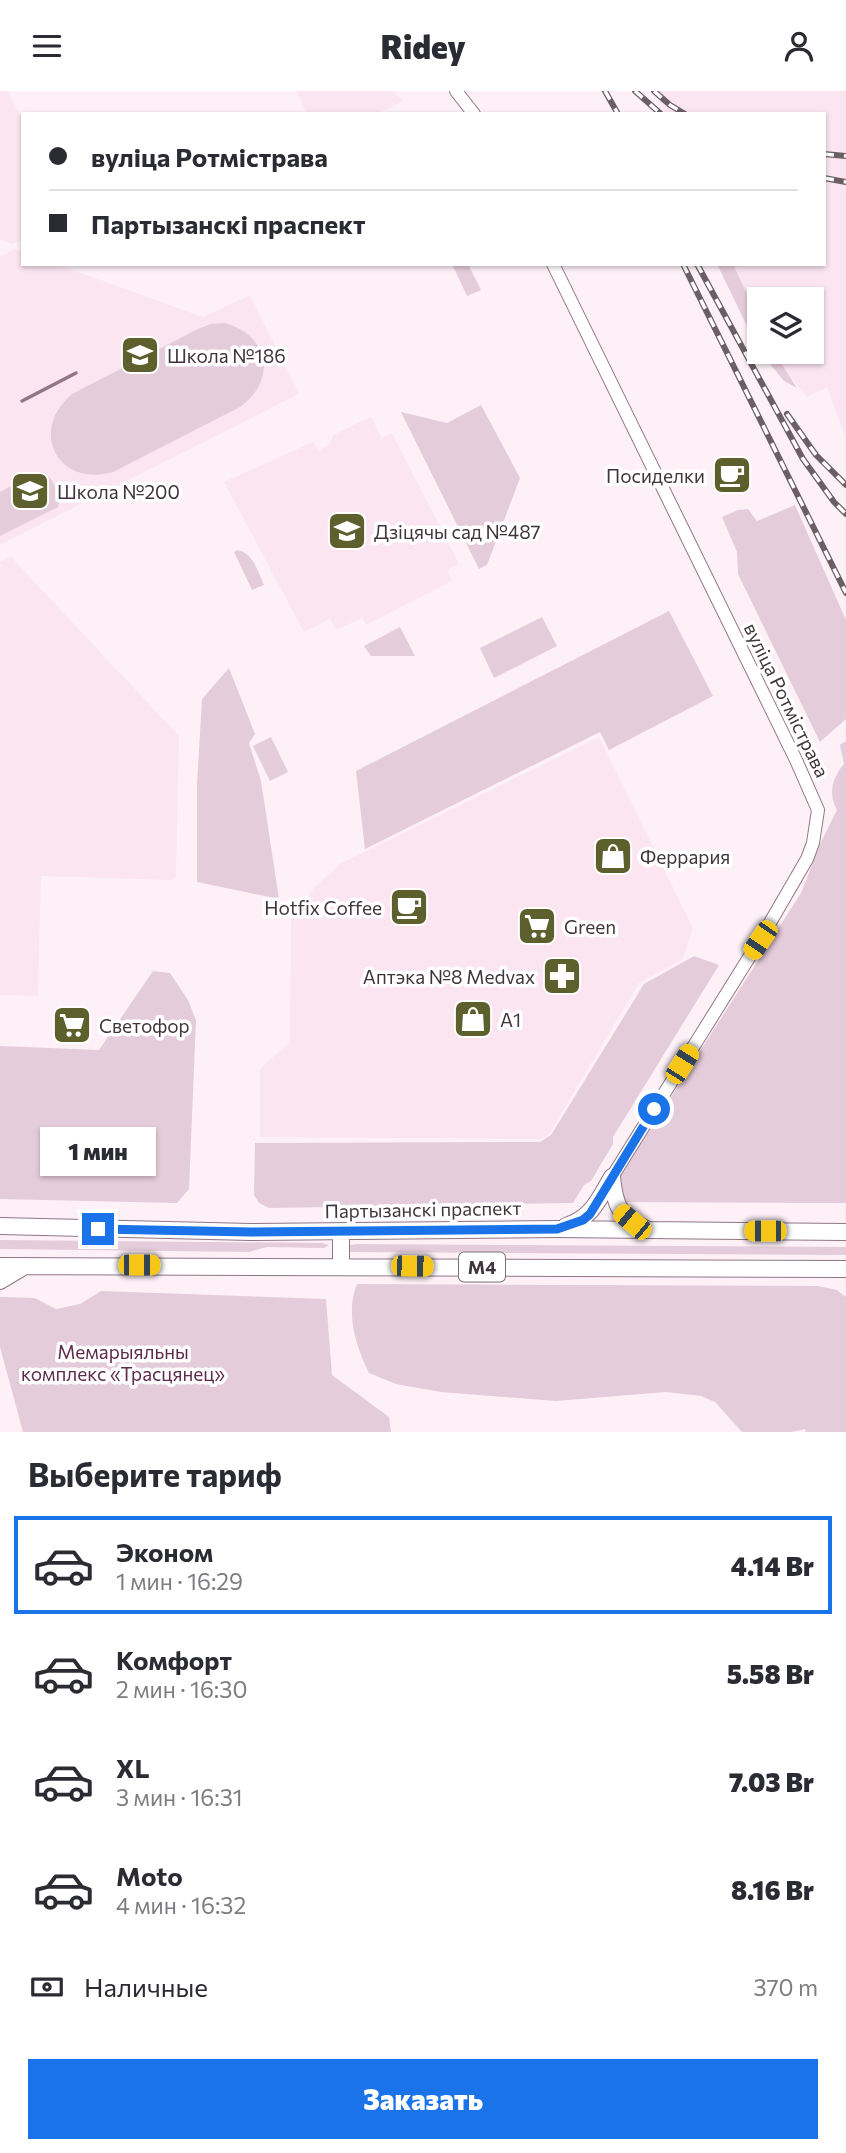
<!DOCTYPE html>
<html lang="ru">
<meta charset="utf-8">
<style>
body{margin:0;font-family:Commissioner,sans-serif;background:#f7f7f7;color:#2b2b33;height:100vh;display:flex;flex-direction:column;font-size:26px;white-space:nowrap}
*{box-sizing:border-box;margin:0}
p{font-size:23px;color:#7c7c81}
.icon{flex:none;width:38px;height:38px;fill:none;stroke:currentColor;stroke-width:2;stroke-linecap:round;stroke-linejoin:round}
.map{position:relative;height:1341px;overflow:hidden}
.panel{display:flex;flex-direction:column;background:#fff;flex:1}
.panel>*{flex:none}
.banner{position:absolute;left:21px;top:21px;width:805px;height:154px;border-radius:0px;box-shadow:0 2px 5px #0004;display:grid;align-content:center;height:154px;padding:0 28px;background:#fff}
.fabs{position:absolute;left:747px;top:196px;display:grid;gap:14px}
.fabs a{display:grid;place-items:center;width:77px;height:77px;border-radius:0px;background:#fff;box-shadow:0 2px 5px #0004;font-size:35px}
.end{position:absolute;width:32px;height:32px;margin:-16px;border:9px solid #1a73e8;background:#fff;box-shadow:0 0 0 4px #fff}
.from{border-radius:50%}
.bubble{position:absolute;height:49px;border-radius:0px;background:#fff;box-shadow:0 2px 5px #0004;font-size:23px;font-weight:800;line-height:49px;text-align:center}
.car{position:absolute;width:21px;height:42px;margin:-21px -10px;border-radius:9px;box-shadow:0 0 5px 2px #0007;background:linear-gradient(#f5c518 24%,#345 0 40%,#f5c518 0 76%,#345 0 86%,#f5c518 0)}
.banner b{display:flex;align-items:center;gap:24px;height:66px;font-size:26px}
.banner b+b{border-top:2px solid #e1e1e2}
.banner i{width:18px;height:18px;background:#2b2b33}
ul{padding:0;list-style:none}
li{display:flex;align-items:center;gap:21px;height:98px;margin:0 14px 10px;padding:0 14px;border:4px solid transparent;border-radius:0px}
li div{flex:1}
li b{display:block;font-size:26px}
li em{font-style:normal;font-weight:800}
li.current{border-color:#1a73e8}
li>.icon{width:63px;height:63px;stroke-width:1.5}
h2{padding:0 28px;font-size:32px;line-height:84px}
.pay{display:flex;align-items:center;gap:18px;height:77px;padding:0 28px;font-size:26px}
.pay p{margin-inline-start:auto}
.cta{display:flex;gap:14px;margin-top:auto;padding:14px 28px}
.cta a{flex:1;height:80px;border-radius:0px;background:#1a73e8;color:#fff;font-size:28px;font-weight:800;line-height:80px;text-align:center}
header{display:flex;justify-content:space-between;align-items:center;height:91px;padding:0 28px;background:#fff;font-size:32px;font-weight:800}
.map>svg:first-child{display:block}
.built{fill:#fbe5f1}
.green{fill:#e5ccda}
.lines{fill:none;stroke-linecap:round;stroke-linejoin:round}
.stream{stroke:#937586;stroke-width:3.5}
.tertiary-casing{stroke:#907785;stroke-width:14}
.trunk-casing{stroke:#907785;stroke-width:18}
.tertiary{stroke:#fff;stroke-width:12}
.trunk{stroke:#fff;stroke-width:16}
.rail-casing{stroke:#6b5f65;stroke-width:6}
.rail{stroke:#fff;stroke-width:3.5;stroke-dasharray:10;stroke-linecap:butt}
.route{stroke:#1a73e8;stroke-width:9}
.labels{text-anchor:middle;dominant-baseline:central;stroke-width:7;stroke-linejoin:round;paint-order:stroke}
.shield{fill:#fff;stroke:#797276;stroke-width:2}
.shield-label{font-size:18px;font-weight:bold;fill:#40353b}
.poi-label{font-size:19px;fill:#40353b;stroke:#fff;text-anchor:start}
.street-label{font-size:19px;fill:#40353b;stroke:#fff}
.park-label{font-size:19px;fill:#5e2b4b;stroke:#fff}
</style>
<header><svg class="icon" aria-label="menu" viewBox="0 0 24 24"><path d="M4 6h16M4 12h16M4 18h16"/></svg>Ridey<svg class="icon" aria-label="person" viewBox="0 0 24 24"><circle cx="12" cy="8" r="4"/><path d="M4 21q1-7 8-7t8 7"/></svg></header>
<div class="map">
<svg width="846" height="1341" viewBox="0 0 846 1341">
<rect width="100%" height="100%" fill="#fdf1f7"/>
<path class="built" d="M0,0H8L23,30V148L12,153L0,148Z
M296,0H393L403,10L377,23H307Z
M655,0H846V348L827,296L807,306L780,272L774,261H812V208H760L759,229L733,173H824V23H665Z
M15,158L23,161V173H56L203,226L250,204L299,303L0,454V166Z
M371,326L382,347L392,342L459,473L447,479L452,490L366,534L362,527L336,539L330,528L304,541L224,391L313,351L318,360L330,353L333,344Z
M11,466L179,645L176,785L171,789L41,785L38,905L0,904V471Z
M599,646L693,837L683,868L639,892L549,1043L539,1048L260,1046V978L290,951L291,826L314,797L340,773Z"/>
<path class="green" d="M452,173H468L481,199L467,205Z
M717,173H733L759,229V260Z
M225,232C270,245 277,289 240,316L113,381C58,397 28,340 72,303L198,238L211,233Z
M760,261H774L797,297L784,290Z
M481,314L520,387L487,474L479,478L401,321L447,332Z
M43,381C53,387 62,405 58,416L0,445V401L36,382Z
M795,414L846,529V628L820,651L738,483L737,461L722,426L738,419L748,418L757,430Z
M238,459C253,462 258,481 264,494L252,499L234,461Z
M669,520L713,605L609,659L600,641L365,758L356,680Z
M542,526L557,555L494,587L480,557Z
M400,536L415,565H371L364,555Z
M229,577L255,643L249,652L261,690L279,808L197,791V693L202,608Z
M271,646L288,681L270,690L253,655Z
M846,650V1112L620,1111L617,1100L621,1084L801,802L821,751L837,719C828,703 832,687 844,673L840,654Z
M694,865L719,874L613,1046V1053L591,1090L584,1094L573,1112L372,1115L343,1120L332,1116L269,1117L259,1112L254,1104L255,1052L540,1051L551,1044L644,893Z
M153,880L170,882L188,909L196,929L189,1098L177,1112L0,1108V955L99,959Z
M0,1149L322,1152L329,1154L324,1157L267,1156L249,1161L0,1158Z
M357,1153L846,1156V1164L348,1161L346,1157L349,1154Z
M357,1193L818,1195L837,1199L846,1206V1341H806L805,1338L791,1341H742L715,1311L701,1305L666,1301L556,1310L441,1301L396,1293L369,1282C356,1256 345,1222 357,1193Z
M101,1200L326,1208L332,1284L389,1326L391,1341H23L0,1256V1206L35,1207L56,1218L80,1213Z"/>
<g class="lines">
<path class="stream" d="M22,310L76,282"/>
<g class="tertiary-casing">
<path id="tertiary" d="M456,0L474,23
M553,173L796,669L818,719L813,752L807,768L760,849L612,1086"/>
</g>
<g class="trunk-casing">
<path id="trunk" d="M612,1086C615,1116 619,1124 646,1138
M0,1135L251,1141L557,1138L846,1141
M566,1135C592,1127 599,1108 612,1086
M341,1140V1175
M0,1175L846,1178
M0,1190L25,1175"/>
</g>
<use href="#tertiary" class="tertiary"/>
<use href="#trunk" class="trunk"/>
<g class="rail-casing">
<path id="rail" d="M605,0L618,23
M635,0L661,23
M654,0L670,14L685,23
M824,63L846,65
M824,87L846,91
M683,173L846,502
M697,173L803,368L834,411L846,423
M787,323L816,364L846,394"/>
</g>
<use href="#rail" class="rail"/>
</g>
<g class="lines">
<path class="route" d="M98,1138L251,1141L557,1138L583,1129L590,1123L654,1018"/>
</g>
<defs>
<g id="school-square" transform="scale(2.0125)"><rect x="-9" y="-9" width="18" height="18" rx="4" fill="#5d5f2d" stroke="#fff"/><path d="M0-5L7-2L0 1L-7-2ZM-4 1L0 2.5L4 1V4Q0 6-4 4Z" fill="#fff"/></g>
<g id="cafe-square" transform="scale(2.0125)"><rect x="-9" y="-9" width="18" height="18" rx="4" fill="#5d5f2d" stroke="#fff"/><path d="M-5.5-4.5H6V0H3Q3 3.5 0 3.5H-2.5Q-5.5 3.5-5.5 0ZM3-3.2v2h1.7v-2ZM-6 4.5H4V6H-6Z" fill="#fff"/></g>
<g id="shop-square" transform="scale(2.0125)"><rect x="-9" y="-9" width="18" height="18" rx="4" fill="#5d5f2d" stroke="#fff"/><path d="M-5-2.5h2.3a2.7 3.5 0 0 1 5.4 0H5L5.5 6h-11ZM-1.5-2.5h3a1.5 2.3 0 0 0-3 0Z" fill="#fff"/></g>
<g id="supermarket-square" transform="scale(2.0125)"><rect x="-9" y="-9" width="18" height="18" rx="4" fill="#5d5f2d" stroke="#fff"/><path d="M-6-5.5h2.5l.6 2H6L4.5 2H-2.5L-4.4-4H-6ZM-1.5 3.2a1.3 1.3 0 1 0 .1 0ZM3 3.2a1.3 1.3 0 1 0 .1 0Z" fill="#fff"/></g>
<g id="pharmacy-square" transform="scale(2.0125)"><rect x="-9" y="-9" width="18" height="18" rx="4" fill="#5d5f2d" stroke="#fff"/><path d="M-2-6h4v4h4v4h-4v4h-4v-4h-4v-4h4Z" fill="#fff"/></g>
</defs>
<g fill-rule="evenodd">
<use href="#school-square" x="140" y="264"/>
<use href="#cafe-square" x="732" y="384"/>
<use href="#school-square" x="30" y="400"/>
<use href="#school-square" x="347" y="440"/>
<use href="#shop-square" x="613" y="765"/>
<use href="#cafe-square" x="409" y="816"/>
<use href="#supermarket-square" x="537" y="835"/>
<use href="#pharmacy-square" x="562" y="885"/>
<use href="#shop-square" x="473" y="928"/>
<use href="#supermarket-square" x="72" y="934"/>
</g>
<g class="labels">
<rect class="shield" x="459" y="1161.5" width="46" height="29" rx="5"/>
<g class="shield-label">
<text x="482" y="1176">М4</text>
</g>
<g class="poi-label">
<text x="167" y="264">Школа №186</text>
<text x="705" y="384" text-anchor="end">Посиделки</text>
<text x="57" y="400">Школа №200</text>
<text x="374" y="440">Дзіцячы сад №487</text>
<text x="640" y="765">Феррария</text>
<text x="382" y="816" text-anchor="end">Hotfix Coffee</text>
<text x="564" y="835">Green</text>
<text x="535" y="885" text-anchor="end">Аптэка №8 Medvax</text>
<text x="500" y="928">A1</text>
<text x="99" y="934">Светофор</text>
</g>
<g class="street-label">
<text transform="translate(787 609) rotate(64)">вуліца Ротмістрава</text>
<text transform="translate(423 1118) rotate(-1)">Партызанскі праспект</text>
</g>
<g class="park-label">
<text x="123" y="1260">Мемарыяльны<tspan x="123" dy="22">комплекс «Трасцянец»</tspan></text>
</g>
</g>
</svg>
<div class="fabs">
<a><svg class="icon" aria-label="layers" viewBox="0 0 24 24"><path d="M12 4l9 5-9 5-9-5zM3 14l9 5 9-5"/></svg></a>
</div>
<i class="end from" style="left:654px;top:1018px"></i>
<i class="end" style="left:98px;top:1138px"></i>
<div class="bubble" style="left:40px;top:1036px;width:116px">1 мин</div>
<i class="car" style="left:760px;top:849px;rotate:214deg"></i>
<i class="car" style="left:682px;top:973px;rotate:32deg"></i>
<i class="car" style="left:632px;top:1131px;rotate:310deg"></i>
<i class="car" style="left:765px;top:1140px;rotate:270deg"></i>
<i class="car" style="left:139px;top:1174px;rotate:90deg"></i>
<i class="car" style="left:412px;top:1175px;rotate:91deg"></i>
<div class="banner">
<b><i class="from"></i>вуліца Ротмістрава</b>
<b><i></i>Партызанскі праспект</b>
</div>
</div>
<section class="panel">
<h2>Выберите тариф</h2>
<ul>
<li class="current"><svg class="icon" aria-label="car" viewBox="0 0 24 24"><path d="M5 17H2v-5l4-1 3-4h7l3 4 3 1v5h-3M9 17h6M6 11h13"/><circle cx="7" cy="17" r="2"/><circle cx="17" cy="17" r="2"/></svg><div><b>Эконом</b><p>1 мин · 16:29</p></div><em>4.14 Br</em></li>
<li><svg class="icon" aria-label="car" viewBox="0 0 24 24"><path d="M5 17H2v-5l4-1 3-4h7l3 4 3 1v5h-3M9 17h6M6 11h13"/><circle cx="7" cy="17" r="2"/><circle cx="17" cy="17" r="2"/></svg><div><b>Комфорт</b><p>2 мин · 16:30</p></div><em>5.58 Br</em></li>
<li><svg class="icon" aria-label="car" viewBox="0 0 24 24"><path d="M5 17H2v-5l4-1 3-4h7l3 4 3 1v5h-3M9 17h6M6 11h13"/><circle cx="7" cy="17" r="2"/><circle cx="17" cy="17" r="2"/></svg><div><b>XL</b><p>3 мин · 16:31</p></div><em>7.03 Br</em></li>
<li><svg class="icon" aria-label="car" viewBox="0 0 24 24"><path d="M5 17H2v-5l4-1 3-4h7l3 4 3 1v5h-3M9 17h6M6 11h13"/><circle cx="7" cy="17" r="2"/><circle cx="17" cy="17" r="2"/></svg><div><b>Moto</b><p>4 мин · 16:32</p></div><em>8.16 Br</em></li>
</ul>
<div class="pay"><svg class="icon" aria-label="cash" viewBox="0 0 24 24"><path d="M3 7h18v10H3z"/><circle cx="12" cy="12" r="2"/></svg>Наличные<p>370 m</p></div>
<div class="cta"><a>Заказать</a></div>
</section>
